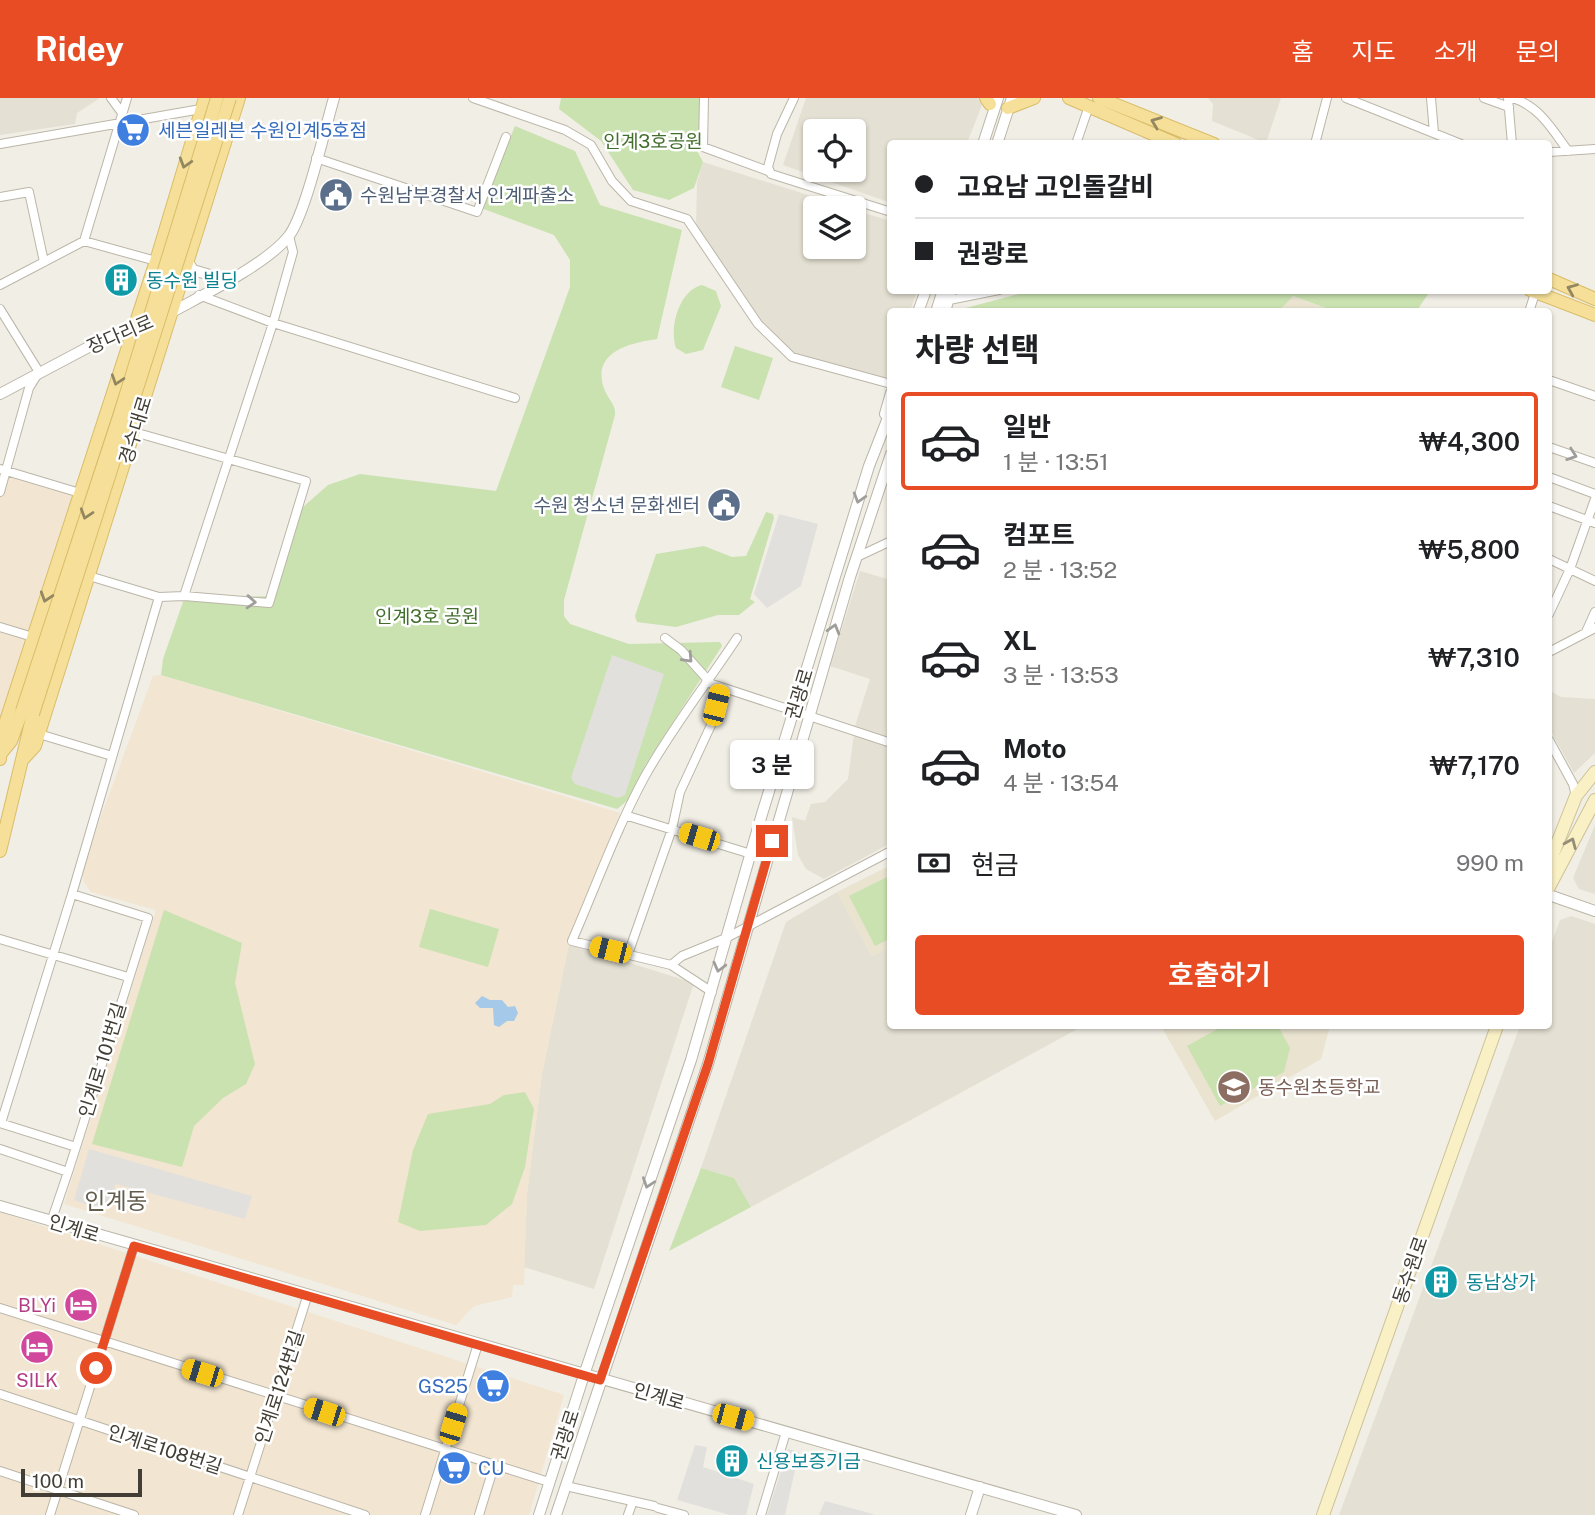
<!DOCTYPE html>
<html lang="ko">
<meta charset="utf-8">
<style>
body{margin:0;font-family:"Public Sans","Noto Sans KR",sans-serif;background:#f2f2f2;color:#202124;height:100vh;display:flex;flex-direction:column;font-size:26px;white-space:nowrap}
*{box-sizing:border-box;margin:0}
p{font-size:23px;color:#757577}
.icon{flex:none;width:38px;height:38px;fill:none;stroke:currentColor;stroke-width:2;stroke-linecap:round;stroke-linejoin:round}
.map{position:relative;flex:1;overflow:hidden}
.panel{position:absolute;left:887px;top:210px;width:665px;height:721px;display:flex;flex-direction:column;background:#fff;border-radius:7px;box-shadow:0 2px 5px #0004}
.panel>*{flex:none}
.hud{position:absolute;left:887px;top:42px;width:665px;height:154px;border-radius:7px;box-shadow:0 2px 5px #0004;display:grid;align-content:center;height:154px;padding:0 28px;background:#fff}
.tools{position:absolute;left:803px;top:21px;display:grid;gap:14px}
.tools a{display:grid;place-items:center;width:63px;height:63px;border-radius:7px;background:#fff;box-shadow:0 2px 5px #0004;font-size:35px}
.scale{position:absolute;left:21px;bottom:18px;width:121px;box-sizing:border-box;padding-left:7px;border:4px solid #423e35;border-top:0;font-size:19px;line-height:24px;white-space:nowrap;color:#423e35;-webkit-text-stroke:5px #fff;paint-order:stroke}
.end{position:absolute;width:32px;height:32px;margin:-16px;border:9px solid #e84c24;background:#fff;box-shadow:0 0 0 4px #fff}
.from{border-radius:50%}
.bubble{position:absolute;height:49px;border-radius:7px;background:#fff;box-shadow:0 2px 5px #0004;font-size:23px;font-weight:600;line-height:49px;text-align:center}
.car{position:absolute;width:21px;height:42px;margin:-21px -10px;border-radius:9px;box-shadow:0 0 5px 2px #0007;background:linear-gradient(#f5c518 24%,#345 0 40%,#f5c518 0 76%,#345 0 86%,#f5c518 0)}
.hud b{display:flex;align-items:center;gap:24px;height:66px;font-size:26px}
.hud b+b{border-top:2px solid #e0e0e0}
.hud i{width:18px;height:18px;background:#202124}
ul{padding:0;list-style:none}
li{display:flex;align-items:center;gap:21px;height:98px;margin:0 14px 10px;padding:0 14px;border:4px solid transparent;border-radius:7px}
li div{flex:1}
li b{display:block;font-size:26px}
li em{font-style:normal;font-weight:600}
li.selected{border-color:#e84c24}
li>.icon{width:63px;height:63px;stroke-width:1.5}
h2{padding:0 28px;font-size:32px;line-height:84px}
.pay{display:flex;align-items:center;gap:18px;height:77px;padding:0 28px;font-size:26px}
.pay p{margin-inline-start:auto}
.button{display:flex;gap:14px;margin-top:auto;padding:14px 28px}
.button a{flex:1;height:80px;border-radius:7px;background:#e84c24;color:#fff;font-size:28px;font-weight:600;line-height:80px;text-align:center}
header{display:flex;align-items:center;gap:42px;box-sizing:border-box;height:98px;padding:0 35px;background:#e84c24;color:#fff}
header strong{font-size:33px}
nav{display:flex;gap:38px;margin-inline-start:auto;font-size:24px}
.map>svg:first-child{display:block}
.residential{fill:#e4e0d3;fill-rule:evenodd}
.commercial{fill:#f2e5d1}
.education{fill:#e9e3d0}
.green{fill:#c9e2b0}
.parking{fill:#e2e0dd}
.water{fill:#a5cae9}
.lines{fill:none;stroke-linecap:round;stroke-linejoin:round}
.minor-casing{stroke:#bbb6a8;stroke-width:10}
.tertiary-casing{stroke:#bbb6a8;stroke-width:12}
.secondary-casing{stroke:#cdc297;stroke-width:14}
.primary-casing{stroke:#d9bd6a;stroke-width:14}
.minor{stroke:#fff;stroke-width:8}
.tertiary{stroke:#fff;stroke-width:10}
.secondary{stroke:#faf0c6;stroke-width:12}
.primary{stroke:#f6e099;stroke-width:12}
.primary-bridge-casing{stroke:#d9bd6a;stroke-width:14;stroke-linecap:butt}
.primary-bridge{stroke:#f6e099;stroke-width:12}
.oneway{stroke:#938762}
.oneway2{stroke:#a09e9a}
.oneway3{stroke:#958e76}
.route{stroke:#e84c24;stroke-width:9}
.labels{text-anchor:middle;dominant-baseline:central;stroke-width:5;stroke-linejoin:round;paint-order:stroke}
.shop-label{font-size:19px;fill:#366cbe;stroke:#fff;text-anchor:start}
.park-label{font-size:19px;fill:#436f2d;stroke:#fff}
.service-label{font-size:19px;fill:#4e5e75;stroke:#fff;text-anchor:start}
.culture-label{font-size:19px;fill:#0d838f;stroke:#fff;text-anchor:start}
.street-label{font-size:19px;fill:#423e35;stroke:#fff}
.education-label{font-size:19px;fill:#785e54;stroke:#fff;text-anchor:start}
.hotel-label{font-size:19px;fill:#b23c85;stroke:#fff;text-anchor:end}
.quarter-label{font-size:23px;fill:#645c4d;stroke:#fff}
</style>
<header>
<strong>Ridey</strong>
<nav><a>홈</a><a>지도</a><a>소개</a><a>문의</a></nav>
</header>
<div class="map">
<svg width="1595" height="1417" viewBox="0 0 1595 1417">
<rect width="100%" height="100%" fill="#f1eee5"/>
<path class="residential" d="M0,0H100L77,15L75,26L0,37Z
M806,0H978L982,7L967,45L891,46V105L783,67ZM816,33H854V72H816Z
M1208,0H1281L1266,45L1212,23L1213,6Z
M703,64L849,110H816V149H854V112L891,123V192L917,193L910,213L891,214V266L886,281L795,255L758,226L696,131L697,84Z
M860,473L891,482V745L824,781L806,771L798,757L792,719L805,723L811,706L825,704L848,681L855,628L870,581L830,568Z
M1549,592L1561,599L1595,601V655L1574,675L1549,630Z
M1595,727V796L1579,791L1573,780Z
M837,794L872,858L891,849V928H1083L751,1109L734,1080L701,1070L786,824Z
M1571,818L1595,826V1417H1339L1520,928H1549V852L1560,822Z
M569,846L694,885L594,1191L524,1169L527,1095L542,976Z"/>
<path class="commercial" d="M0,374L74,397L0,640Z
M161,577L620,715L569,846L542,976L527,1095L524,1187H513L512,1199L474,1208L456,1227L64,1106L156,812L91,794L84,784L82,770L153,578Z
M0,1114L564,1297L529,1417H0Z"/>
<path class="education" d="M1292,198L1334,213L1278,214Z
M891,767V849L872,858L837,794Z
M1161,928H1330L1321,961L1215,1023Z"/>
<path class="green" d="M561,0H708L695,49L703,64L694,90L669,102L633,92L601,43L559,11Z
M515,28L575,53L600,107L682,132L657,241C630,245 589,254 605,293C609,302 616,307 615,317L564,502V518L570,526L629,546L720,544L722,548L646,666L628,702L617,711L161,577L163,561L184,501L271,498L294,417L328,387L360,376L496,393L570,189V162L554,137L481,110Z
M702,187L716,193L721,208L703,252L686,256L676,250C669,230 679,192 702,187Z
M1030,193L1425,192L1428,196L1416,214L1334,213L1293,198L1278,214L954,213Z
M735,248L773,260L759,302L721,289Z
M766,414L773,416L774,420L750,501L755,504L739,517H718L676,529L637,524L635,518L656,456L704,448L732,459L746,458Z
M887,779L891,785V840L875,848L849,798Z
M430,811L499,831L488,869L419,849Z
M164,812L242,845L235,885L255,966L246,986L223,1000L194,1028L182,1069L92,1046Z
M1223,928H1278L1290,950L1284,974L1220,1008L1187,948Z
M525,994L534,1011L525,1069L512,1106L486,1127L420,1133L398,1124L413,1052L428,1016L490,1006L504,997Z
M701,1070L734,1080L751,1109L669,1153Z"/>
<path class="parking" d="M779,416L818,426L801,488L767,510L754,496Z
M612,557L664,576L625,697L618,700L575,686L571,680Z
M89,1051L252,1098L245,1121L116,1086L104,1112L74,1102Z
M695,1347L707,1349L703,1369L754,1386L746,1417H730L677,1402Z
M788,1351L799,1354L785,1417H767Z
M825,1403L873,1416V1417H819Z"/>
<path class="water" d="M482,898L490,902H502L508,909L515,908L518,915L514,923H507L499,929L494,927L493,910H480L475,905Z"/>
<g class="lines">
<g class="minor-casing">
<path id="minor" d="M111,0L122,15
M473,0L565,32L591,47L612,83L631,103L687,121L758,226L792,259L891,286
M704,0L703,49L768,73
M794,0L777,36L768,69L771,76L891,114
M1346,0L1461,46
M1431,0L1434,35
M1484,0L1509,9
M1508,0L1512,46
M1513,0C1540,9 1552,31 1568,53
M0,46L201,11
M1076,46L1089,8
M1315,46L1327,0
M1549,54L1595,51
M316,60L477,114L506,39
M0,99L29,94L44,164
M84,143L127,0
M0,187L84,143L156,163
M199,197L273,225L515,300
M949,202L999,192
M0,211L39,274L29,290L0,394
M1529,214L1536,192
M1549,282L1595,298
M134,334L306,383L269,505L184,498
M1549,349L1595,365
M0,371L80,395
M1549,379L1595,396
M1549,408L1595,425
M857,459L891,443
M1549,461L1595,483
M159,499L184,498L273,225L293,154L289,138
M1549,516L1570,471L1595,401
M0,529L33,539
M1586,534L1595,514
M665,540L681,552L708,582
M1549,554L1595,530
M706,584L891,645
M39,636L112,658
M1549,642L1573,686L1576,698
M628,718L751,756
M72,796L159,499L89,478
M0,841L128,879
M628,856L672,731L680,694L712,625L721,590
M671,867L682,858L726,840L891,753
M712,894L671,867L572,843C596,788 616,732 644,680C671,631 706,587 737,540
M0,1025L76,1049L68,1074
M1,1025L72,796L148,820L76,1049
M0,1051L68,1074L51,1124
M0,1210L549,1384
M0,1296L365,1417
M0,1373L134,1417
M566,1388L654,1408
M658,1410L684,1417
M50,1417L134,1148
M238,1417L307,1199
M425,1417L478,1246
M479,1417L494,1368
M628,1417L633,1403
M761,1417L786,1334"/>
</g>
<g class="tertiary-casing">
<path id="tertiary" d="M983,46L998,0
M997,46L1012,0
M188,164L193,172L227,182
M918,214L926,192
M936,214L943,192
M945,214L951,192
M170,215C203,197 265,167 288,139C305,119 325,30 334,0
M0,296L98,244L139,228
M885,316L891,295
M1549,797L1595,813
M0,1108L1076,1417
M539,1417L584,1277L691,962L762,716L869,368L891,312
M556,1417L708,966L850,479L891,356
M971,1417L980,1389"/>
</g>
<g class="secondary-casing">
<path id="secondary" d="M1549,766L1576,698L1595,674
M1549,789L1595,702
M1323,1417L1497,928"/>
</g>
<g class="primary-casing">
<path id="primary" d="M986,0L990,6
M1069,0L1176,46
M1099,0L1214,46
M1008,10L1034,0
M1549,181L1595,201
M1530,192L1595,217
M2,654L11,643L22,613
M24,660L35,648L239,0
M0,661L1,638L156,163L205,0
M0,753L33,616"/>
</g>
<use href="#minor" class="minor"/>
<use href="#tertiary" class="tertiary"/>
<use href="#secondary" class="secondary"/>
<use href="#primary" class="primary"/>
<g class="primary-bridge-casing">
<path id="primary-bridge" d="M22,613L119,319L217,0
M33,616L230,0"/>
</g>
<use href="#primary-bridge" class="primary-bridge"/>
</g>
<defs><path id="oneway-chevron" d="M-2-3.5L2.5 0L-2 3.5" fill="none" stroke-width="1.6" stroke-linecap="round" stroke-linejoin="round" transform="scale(1.75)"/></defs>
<g class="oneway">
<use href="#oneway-chevron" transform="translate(1156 24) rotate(-159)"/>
<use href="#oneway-chevron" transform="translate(185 65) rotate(107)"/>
<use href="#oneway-chevron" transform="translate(1572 191) rotate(-157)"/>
<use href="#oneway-chevron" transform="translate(117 282) rotate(108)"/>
<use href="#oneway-chevron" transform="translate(86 416) rotate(108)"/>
<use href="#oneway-chevron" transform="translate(46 499) rotate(108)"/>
</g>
<g class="oneway2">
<use href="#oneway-chevron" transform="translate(1572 357) rotate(19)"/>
<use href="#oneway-chevron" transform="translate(859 400) rotate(107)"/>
<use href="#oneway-chevron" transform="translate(251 504) rotate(4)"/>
<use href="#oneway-chevron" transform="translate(834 531) rotate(-74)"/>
<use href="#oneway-chevron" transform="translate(688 560) rotate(47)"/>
<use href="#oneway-chevron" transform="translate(719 869) rotate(104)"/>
<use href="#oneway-chevron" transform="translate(648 1085) rotate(109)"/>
</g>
<use class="oneway3" href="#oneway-chevron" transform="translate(1571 745) rotate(-67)"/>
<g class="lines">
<path class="route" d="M96,1270L134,1148L600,1282L708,966L772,743"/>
</g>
<defs>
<g id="supermarket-disc" transform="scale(1.75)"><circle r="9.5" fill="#3f7fe0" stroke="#fff"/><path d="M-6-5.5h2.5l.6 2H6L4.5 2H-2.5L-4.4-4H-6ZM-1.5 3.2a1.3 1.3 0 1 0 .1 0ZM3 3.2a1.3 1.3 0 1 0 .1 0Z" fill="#fff"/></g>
<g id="civic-disc" transform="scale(1.75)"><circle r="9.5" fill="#5c6f8a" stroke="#fff"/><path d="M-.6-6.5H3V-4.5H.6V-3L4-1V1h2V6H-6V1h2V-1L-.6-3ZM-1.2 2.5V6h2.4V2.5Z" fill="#fff"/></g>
<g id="building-disc" transform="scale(1.75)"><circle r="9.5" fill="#0f9aa8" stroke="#fff"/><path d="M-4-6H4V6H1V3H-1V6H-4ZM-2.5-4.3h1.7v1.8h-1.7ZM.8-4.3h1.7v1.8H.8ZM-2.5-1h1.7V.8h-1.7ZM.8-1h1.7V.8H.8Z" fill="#fff"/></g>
<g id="school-disc" transform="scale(1.75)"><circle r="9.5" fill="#8d6e63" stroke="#fff"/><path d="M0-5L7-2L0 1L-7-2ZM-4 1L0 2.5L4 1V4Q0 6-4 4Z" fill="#fff"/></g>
<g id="hotel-disc" transform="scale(1.75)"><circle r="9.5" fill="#d1479c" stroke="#fff"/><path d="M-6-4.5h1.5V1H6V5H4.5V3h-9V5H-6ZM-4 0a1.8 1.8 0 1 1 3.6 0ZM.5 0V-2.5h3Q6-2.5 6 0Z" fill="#fff"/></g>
</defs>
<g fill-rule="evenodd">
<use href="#supermarket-disc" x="133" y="32"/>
<use href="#civic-disc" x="336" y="97"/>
<use href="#building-disc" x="121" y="182"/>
<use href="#civic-disc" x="724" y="407"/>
<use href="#school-disc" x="1234" y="989"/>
<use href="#building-disc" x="1441" y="1184"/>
<use href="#hotel-disc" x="81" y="1207"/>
<use href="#hotel-disc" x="37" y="1249"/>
<use href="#supermarket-disc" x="493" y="1288"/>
<use href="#building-disc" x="732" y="1363"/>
<use href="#supermarket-disc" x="454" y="1370"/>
</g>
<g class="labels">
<g class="shop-label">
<text x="158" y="32">세븐일레븐 수원인계5호점</text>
<text x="468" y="1288" text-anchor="end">GS25</text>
<text x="478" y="1370">CU</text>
</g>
<g class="park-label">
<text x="653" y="43">인계3호공원</text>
<text x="427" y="518">인계3호 공원</text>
</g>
<g class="service-label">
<text x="360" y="97">수원남부경찰서 인계파출소</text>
<text x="700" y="407" text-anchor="end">수원 청소년 문화센터</text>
</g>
<g class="culture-label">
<text x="146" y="182">동수원 빌딩</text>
<text x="1466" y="1184">동남상가</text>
<text x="756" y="1363">신용보증기금</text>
</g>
<g class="street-label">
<text transform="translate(120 236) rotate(-23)">장다리로</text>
<text transform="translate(135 332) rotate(-73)">경수대로</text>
<text transform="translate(799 596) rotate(-73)">권광로</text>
<text transform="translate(102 962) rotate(-73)">인계로 101번길</text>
<text transform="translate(74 1130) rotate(17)">인계로</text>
<text transform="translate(1410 1172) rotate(-71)">동수원로</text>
<text transform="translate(279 1289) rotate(-72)">인계로124번길</text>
<text transform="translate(659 1298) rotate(16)">인계로</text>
<text transform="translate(565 1337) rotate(-72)">권광로</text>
<text transform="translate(165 1351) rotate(18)">인계로108번길</text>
</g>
<g class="education-label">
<text x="1258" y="989">동수원초등학교</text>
</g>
<g class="hotel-label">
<text x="56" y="1207">BLYi</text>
<text x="37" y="1282" text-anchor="middle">SILK</text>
</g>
<g class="quarter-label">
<text x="116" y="1102">인계동</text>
</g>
</g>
</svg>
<div class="tools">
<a><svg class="icon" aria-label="locate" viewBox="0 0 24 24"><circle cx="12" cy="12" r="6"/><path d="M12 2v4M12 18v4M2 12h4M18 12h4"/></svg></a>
<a><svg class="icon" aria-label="layers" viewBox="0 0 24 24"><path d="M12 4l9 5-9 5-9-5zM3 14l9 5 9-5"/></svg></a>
</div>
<div class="scale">100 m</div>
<i class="end from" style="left:96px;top:1270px"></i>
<i class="end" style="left:772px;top:743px"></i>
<div class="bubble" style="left:730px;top:642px;width:84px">3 분</div>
<i class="car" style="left:716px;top:607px;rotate:14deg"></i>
<i class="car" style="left:699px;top:739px;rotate:287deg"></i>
<i class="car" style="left:610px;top:852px;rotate:284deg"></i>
<i class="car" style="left:202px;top:1275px;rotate:287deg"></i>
<i class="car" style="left:324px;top:1314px;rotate:288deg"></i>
<i class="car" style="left:733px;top:1319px;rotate:105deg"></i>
<i class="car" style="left:453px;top:1326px;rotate:17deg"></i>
<div class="hud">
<b><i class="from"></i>고요남 고인돌갈비</b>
<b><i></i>권광로</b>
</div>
<section class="panel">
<h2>차량 선택</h2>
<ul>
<li class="selected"><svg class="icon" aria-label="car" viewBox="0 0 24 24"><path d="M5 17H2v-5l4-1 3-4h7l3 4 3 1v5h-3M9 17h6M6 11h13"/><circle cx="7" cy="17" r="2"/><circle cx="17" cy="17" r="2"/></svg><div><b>일반</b><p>1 분 · 13:51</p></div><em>₩4,300</em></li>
<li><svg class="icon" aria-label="car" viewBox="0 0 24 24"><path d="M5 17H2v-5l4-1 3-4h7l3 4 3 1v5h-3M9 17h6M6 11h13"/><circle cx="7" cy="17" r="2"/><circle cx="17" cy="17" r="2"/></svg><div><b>컴포트</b><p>2 분 · 13:52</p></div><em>₩5,800</em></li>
<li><svg class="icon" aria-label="car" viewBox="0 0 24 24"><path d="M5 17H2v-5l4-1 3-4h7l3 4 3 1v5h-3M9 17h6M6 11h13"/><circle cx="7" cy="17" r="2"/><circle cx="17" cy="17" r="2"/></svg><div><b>XL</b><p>3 분 · 13:53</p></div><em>₩7,310</em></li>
<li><svg class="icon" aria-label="car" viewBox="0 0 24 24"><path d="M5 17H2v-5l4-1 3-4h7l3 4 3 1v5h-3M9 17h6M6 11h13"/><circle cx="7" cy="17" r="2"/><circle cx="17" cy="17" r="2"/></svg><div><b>Moto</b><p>4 분 · 13:54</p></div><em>₩7,170</em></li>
</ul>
<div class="pay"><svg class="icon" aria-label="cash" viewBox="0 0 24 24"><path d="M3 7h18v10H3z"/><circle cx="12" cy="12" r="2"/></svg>현금<p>990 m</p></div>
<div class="button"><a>호출하기</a></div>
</section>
</div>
